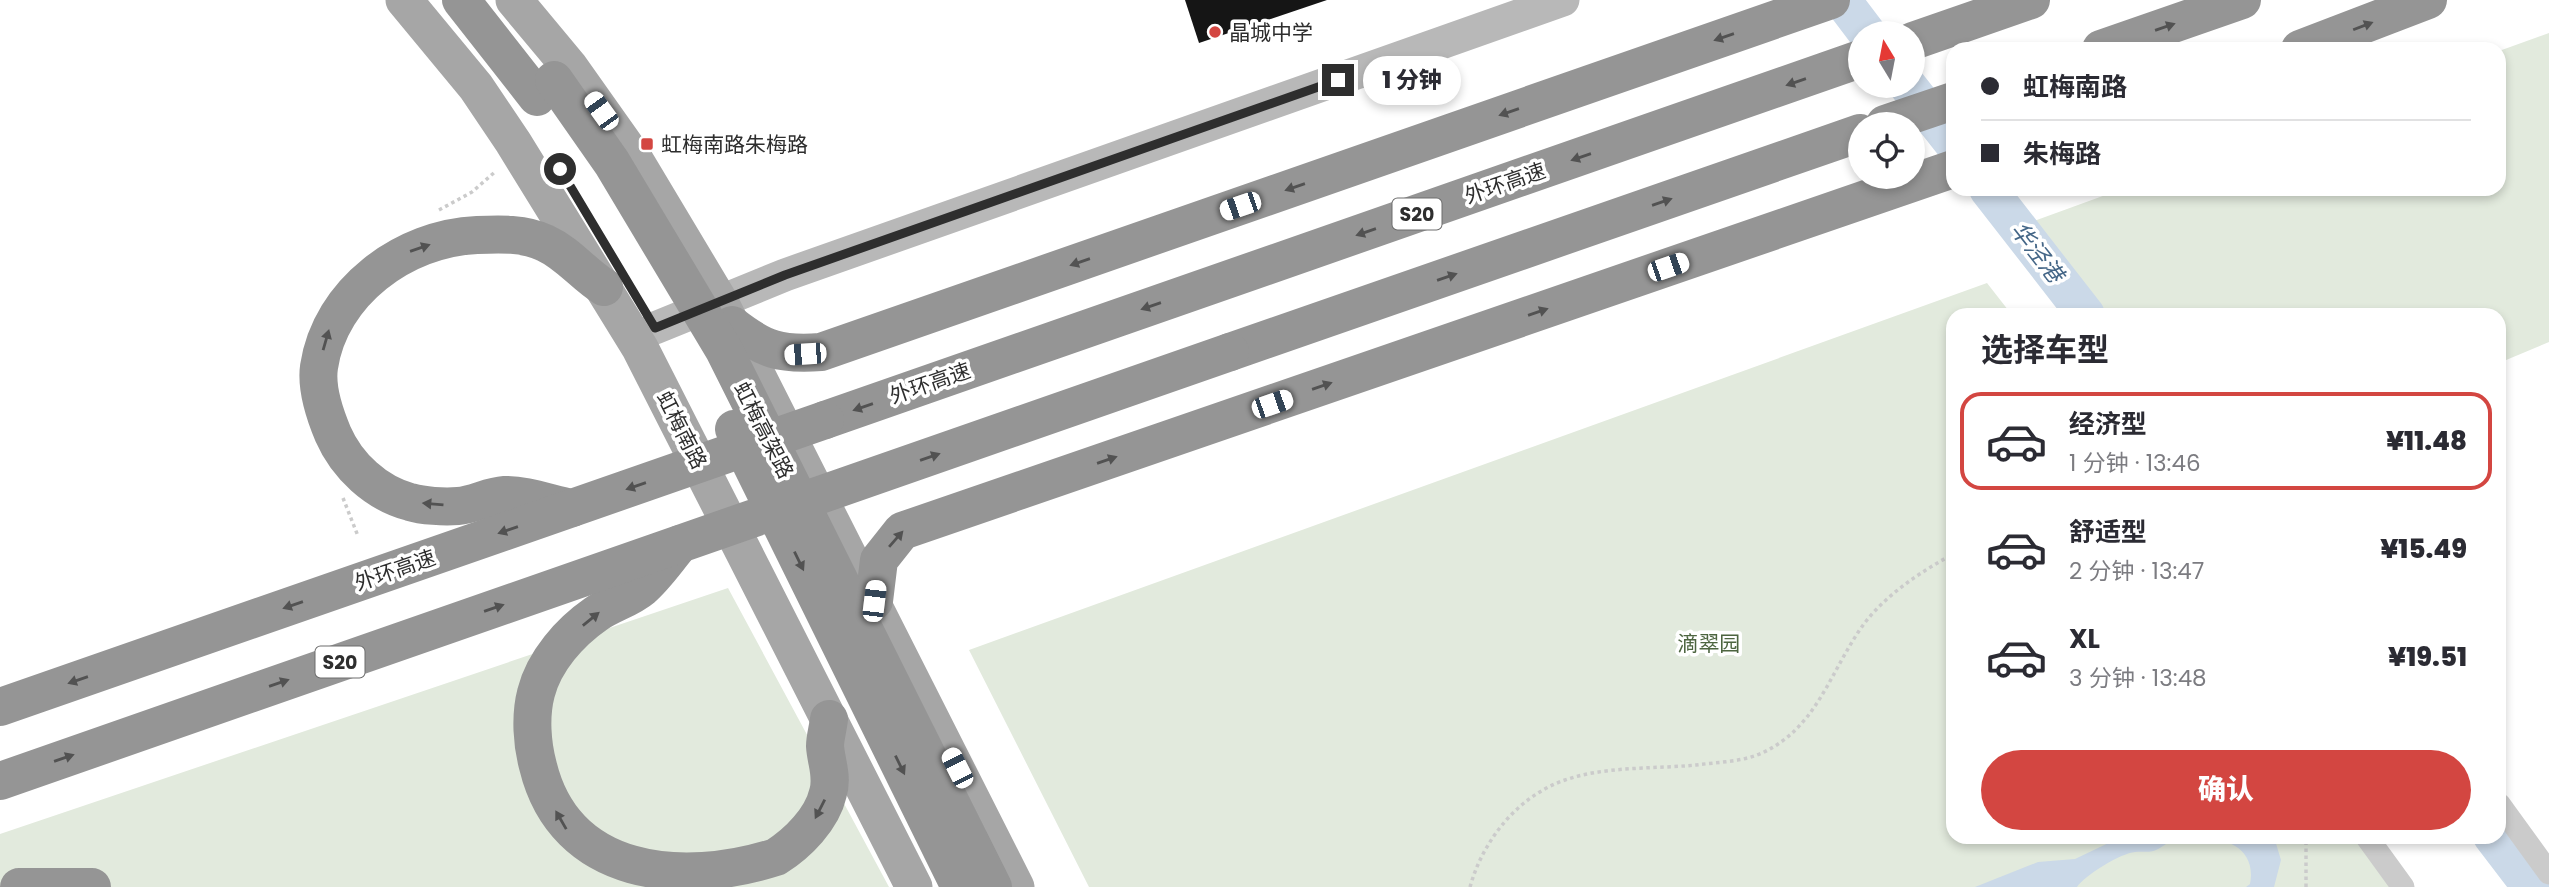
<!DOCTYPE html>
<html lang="zh">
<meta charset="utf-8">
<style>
body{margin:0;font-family:Poppins,"Noto Sans SC",sans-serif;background:#f2f2f3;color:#2b2b33;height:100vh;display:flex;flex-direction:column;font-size:26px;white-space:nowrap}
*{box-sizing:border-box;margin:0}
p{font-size:23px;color:#7c7c81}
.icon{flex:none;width:38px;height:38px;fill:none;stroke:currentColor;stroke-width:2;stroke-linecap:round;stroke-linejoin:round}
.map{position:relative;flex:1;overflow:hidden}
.side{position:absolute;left:1946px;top:308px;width:560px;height:536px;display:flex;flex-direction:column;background:#fff;border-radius:21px;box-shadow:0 4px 10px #0003}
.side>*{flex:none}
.top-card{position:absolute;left:1946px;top:42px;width:560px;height:154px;border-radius:21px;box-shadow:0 4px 10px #0003;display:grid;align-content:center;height:154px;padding:0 35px;background:#fff}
.needle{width:46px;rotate:350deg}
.buttons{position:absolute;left:1848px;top:21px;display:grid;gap:14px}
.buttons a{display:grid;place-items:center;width:77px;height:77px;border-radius:50%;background:#fff;box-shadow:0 4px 10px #0003;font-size:35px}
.end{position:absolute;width:32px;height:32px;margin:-16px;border:9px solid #2e2e2e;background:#fff;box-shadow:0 0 0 4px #fff}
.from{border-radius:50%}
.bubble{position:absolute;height:49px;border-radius:24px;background:#fff;box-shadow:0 4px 10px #0003;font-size:23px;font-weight:800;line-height:49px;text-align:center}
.car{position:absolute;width:21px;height:42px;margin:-21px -10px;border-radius:9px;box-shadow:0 0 5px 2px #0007;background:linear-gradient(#fff 24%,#345 0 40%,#fff 0 76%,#345 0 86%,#fff 0)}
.top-card b{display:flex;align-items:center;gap:24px;height:66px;font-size:26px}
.top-card b+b{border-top:2px solid #e1e1e2}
.top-card i{width:18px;height:18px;background:#2b2b33}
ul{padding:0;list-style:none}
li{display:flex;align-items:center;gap:21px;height:98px;margin:0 14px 10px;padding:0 21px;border:4px solid transparent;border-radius:21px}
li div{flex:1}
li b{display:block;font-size:26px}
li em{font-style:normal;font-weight:800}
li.current{border-color:#d34641}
li>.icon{width:63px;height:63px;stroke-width:1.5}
h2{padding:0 35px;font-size:32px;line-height:84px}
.primary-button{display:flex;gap:14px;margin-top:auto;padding:14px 35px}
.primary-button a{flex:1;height:80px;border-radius:42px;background:#d34641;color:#fff;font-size:28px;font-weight:800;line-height:80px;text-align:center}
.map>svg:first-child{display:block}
.green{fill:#e2eadd}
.water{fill:#cbd9e8}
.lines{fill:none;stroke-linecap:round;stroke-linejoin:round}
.river{stroke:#cbd9e8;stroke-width:38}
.building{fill:#151515}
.path{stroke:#cbcbcb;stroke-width:3.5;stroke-dasharray:3.5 3.5;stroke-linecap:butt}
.street{stroke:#cbcbcb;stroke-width:23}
.secondary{stroke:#b8b8b8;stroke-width:33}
.primary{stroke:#a6a6a6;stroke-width:37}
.highway{stroke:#959595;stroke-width:38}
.highway-bridge{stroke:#959595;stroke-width:38}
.oneway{fill:#525252}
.route{stroke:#2e2e2e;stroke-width:9}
.poi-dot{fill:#d34641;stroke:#fff;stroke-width:2.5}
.labels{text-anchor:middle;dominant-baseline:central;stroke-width:7;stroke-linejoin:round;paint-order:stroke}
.shield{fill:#fff;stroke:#6d6d6d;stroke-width:2}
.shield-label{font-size:19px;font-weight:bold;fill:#2e2e2e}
.poi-label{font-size:21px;fill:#2e2e2e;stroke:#fff;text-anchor:start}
.street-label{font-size:21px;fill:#2e2e2e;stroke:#fff}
.park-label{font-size:21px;fill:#4d6540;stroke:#fff}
.water-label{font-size:23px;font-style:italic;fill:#446687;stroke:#fff}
</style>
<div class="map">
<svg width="2549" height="887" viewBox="0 0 2549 887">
<rect width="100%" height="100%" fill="#fff"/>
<path class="green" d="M2549,33V342L2499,363V315H2094L2020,226L2122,189H2499V51Z
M1987,283L2012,315H1953V836L2361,837L2397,887H1089L969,650Z
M728,588L889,887H0V834Z"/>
<path class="water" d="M2121,837H2274L2281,860L2274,887H2246L2250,884C2259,838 2204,831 2170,842C2165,844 2161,848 2156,850C2149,853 2142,851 2135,852C2121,853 2084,876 2077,887H1975L2038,862L2075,859Z"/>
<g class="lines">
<path class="river" d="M1842,0L1867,33
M1908,86L1953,143
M1988,189L2086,315
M2492,836L2531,887"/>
</g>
<path class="building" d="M1185,0H1327L1199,43Z"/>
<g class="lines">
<path class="path" d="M439,210L472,192L496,171
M343,498L358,536
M1470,887C1483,840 1518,796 1565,780C1605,766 1654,769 1696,765C1718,762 1744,762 1764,752C1814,728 1828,679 1857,634C1879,599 1917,574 1953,554
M2306,887V836"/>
<path class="street" d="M2499,804L2549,873
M2366,836L2403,887"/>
<path class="secondary" d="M655,328L785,275L1563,0"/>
<path class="primary" d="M404,0L476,87L513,142L640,348L914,887
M514,0L569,66L632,155L720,302L1016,887"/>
<path class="highway" d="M461,0L537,97
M1913,41L2031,0
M2101,49L2242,0
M2300,49L2428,0
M1885,124L1953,101
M732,325C764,350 780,355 821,352L1831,0
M1230,352L1860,133
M825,420L1860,59
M572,508C551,504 525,494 504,495C489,496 473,505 458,506C444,507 423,506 410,502C376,493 347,466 333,434C325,415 316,388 319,367C330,292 404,238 477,235C499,234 525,233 545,243C569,254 583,274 604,287
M680,544C668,558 656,576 642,588C629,599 610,604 596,614C570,632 544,661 536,693C530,716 532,744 538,766C565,877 682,887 776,857C798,843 822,819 828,793C833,776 826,762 825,746C825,738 828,728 829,719
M874,601L879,560L902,531L1953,169
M19,887H92"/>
<path class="highway-bridge" d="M554,80L612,163L724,350L993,887
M734,429L960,887
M0,707L825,420
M0,781L1230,352"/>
</g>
<defs><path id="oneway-solid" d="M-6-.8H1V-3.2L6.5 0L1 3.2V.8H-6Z" transform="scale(1.75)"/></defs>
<g class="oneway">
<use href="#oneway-solid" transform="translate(2363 26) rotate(-21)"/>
<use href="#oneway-solid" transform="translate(2165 27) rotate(-19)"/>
<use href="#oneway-solid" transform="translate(1724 37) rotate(161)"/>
<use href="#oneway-solid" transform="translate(1796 82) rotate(161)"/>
<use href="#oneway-solid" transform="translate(1509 112) rotate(161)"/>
<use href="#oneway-solid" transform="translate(1581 157) rotate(161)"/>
<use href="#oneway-solid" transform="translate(1295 187) rotate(161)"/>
<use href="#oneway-solid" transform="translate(1662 202) rotate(-19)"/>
<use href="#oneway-solid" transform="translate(1366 232) rotate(161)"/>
<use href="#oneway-solid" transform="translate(420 248) rotate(-19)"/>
<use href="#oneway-solid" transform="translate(1080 262) rotate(161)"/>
<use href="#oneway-solid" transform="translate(1447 277) rotate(-19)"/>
<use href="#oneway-solid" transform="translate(1151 306) rotate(161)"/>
<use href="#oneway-solid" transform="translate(1538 312) rotate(-19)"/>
<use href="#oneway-solid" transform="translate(326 340) rotate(-74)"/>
<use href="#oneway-solid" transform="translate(1322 386) rotate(-19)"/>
<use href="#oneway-solid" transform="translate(863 407) rotate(161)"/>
<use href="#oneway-solid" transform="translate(930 457) rotate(-19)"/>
<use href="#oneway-solid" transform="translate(1107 460) rotate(-19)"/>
<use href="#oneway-solid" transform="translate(636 486) rotate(161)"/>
<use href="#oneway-solid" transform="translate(433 504) rotate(-175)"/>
<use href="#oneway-solid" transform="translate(508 530) rotate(161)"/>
<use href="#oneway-solid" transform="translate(896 539) rotate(-49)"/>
<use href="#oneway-solid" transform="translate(799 561) rotate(64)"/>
<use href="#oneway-solid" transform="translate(293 605) rotate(161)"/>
<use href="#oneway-solid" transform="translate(494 608) rotate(-19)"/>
<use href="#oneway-solid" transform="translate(591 619) rotate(-39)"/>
<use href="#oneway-solid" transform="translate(78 680) rotate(161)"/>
<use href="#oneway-solid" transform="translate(279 683) rotate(-19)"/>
<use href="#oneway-solid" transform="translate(64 758) rotate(-19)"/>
<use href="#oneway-solid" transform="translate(900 765) rotate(64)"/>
<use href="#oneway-solid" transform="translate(820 809) rotate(117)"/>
<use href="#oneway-solid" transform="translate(561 820) rotate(-120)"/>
</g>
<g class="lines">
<path class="route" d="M560,169L655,328L785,275L1338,80"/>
</g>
<g class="poi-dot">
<circle cx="1215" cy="32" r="7"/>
<rect x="640" y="137" width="14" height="14" rx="3.5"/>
</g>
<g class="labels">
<g class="shield">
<rect x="1392.5" y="198.5" width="49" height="31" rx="5"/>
<rect x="315.5" y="646.5" width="49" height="31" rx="5"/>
</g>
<g class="shield-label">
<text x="1417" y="214">S20</text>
<text x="340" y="662">S20</text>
</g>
<g class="poi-label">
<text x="1229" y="32">晶城中学</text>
<text x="661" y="144">虹梅南路朱梅路</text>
</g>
<g class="street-label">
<text transform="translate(1505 183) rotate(-19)">外环高速</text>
<text transform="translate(930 383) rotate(-19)">外环高速</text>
<text transform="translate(682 430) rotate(63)">虹梅南路</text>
<text transform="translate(764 430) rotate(63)">虹梅高架路</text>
<text transform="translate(395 570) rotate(-19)">外环高速</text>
</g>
<g class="park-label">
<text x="1709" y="643">滴翠园</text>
</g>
<g class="water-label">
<text transform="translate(2037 252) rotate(52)">华泾港</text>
</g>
</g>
</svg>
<div class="buttons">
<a><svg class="needle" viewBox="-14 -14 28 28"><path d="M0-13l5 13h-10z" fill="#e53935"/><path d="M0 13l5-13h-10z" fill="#7c7c81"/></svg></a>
<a><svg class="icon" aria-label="locate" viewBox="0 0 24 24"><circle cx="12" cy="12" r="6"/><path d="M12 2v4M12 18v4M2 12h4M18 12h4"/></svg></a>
</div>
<i class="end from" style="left:560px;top:169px"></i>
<i class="end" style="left:1338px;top:80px"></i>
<div class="bubble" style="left:1363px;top:56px;width:98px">1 分钟</div>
<i class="car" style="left:601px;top:111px;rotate:324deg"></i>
<i class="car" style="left:1240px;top:206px;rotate:251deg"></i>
<i class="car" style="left:1668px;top:267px;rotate:71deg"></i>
<i class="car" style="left:805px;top:354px;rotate:266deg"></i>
<i class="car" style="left:1272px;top:404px;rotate:71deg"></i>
<i class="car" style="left:874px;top:601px;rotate:7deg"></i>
<i class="car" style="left:957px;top:768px;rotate:333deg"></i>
<div class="top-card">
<b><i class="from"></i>虹梅南路</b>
<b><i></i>朱梅路</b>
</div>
<section class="side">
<h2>选择车型</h2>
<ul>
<li class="current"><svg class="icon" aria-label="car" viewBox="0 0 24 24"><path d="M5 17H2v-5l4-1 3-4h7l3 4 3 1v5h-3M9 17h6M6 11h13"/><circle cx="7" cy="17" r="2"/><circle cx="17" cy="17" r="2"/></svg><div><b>经济型</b><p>1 分钟 · 13:46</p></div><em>¥11.48</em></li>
<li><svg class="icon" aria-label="car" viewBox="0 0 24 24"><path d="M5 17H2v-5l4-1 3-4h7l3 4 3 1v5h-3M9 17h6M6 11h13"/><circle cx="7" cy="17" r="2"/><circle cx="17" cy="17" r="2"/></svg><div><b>舒适型</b><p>2 分钟 · 13:47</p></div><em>¥15.49</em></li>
<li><svg class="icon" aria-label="car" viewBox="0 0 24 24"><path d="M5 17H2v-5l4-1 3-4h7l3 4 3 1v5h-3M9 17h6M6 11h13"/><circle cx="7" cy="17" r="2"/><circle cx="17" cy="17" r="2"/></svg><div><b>XL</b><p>3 分钟 · 13:48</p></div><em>¥19.51</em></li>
</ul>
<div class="primary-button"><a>确认</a></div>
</section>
</div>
